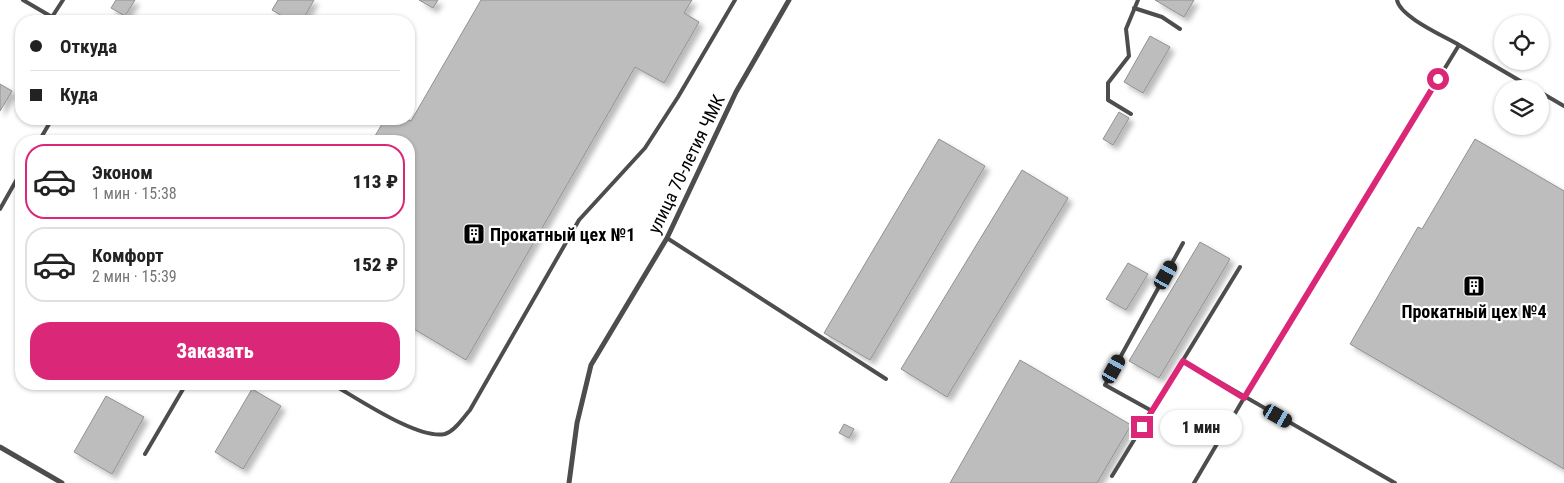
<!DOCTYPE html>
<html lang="ru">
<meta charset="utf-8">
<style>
body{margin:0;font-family:"Roboto Condensed",sans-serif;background:#f2f2f2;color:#222;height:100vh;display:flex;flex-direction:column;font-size:19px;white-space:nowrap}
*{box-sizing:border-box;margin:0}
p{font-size:16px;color:#767676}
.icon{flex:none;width:28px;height:28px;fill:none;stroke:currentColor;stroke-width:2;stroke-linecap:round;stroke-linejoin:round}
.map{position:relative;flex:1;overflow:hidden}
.details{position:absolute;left:15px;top:135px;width:400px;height:255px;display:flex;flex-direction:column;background:#fff;border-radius:20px;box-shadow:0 1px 4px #0004}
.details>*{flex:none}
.top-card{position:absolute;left:15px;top:15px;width:400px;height:110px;border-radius:20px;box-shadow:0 1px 4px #0004;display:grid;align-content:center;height:110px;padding:0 15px;background:#fff}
.buttons{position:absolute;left:1494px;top:15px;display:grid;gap:10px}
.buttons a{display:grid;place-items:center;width:55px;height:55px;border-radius:50%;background:#fff;box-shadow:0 1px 4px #0004;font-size:25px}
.end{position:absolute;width:22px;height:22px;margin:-11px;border:6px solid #db2777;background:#fff;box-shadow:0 0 0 2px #fff}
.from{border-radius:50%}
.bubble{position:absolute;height:35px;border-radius:18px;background:#fff;box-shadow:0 1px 4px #0004;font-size:16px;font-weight:800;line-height:35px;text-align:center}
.car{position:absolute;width:15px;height:30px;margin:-15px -8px;border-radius:6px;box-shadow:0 0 4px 1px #0007;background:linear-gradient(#222 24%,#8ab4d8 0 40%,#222 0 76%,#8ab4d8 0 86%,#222 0)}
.top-card b{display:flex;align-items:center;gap:18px;height:48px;font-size:19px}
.top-card b+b{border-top:1px solid #e0e0e0}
.top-card i{width:12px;height:12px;background:#222}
ul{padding:9px 0 0;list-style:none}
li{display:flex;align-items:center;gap:15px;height:75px;margin:0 10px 8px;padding:0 5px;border:2px solid #e0e0e0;border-radius:20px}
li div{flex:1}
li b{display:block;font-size:19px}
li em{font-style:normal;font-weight:800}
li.selected{border-color:#db2777}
li>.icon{width:45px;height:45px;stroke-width:1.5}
.cta{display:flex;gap:10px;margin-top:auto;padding:10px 15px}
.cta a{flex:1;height:58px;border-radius:20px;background:#db2777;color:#fff;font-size:20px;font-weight:800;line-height:58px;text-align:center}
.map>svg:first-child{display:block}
.building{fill:#bdbdbd;stroke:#919191;filter:url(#shadow)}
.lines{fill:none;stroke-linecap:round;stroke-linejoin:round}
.service{stroke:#4d4d4d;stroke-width:4}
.minor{stroke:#4d4d4d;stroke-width:5}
.route{stroke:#db2777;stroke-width:6}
.labels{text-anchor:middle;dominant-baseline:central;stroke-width:4.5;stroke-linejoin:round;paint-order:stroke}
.street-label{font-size:18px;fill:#000;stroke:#fff}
.poi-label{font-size:18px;font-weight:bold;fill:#000;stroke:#fff;text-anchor:start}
</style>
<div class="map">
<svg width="1564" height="483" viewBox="0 0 1564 483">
<defs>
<filter id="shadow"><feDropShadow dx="4.5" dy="4.5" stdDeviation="2.5" flood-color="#0004"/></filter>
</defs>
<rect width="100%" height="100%" fill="#fff"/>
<path class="building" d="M116,0H135L125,16L111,8Z
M278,0H314L302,21H291L272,10Z
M419,0H438L433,8Z
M481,0H692L684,13L699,22L664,83L635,67L466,360L409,326V141H372L385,119H407L411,121Z
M1155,0H1194L1184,17Z
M1150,36L1170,47L1143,93L1124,82Z
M0,84L12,91L0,111Z
M1119,112L1129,118L1113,145L1103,139Z
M939,139L985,166L870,360L824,333Z
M1475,139L1564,191V469L1350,344L1418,227L1422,229Z
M1022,170L1068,198L947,397L901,369Z
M1200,242L1230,259L1159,378L1129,361Z
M1128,263L1148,274L1126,310L1106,299Z
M1020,360L1131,425L1097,483H950Z
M252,389L281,406L243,469L215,452Z
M106,396L144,417L112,474L74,452Z
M844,424L854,429L849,438L839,433Z"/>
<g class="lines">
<path class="service" d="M23,0L52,17L63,0
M1134,8L1162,17L1180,29
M1459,45L1534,89
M1540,92L1564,106
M1131,114L1108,100V83L1129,56L1126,29L1138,0
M39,141L52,119
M0,209L21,172
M667,238L886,379
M1183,361L1395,483
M332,384C357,398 418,440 445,434C455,431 463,418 470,410L579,220L645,148L678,97L735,0
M1152,411L1105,385L1183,243
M145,454L186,384
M1112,476L1240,267
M1194,483L1244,398L1459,45C1444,36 1400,17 1397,0"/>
<path class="minor" d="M0,447L62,483
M569,483L577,423L591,365L667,238L736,92L789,0"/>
</g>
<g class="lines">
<path class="route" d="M1142,427L1183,361L1244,398L1438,79"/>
</g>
<defs>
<g id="building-square" transform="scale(1.125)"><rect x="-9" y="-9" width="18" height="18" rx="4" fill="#000" stroke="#fff"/><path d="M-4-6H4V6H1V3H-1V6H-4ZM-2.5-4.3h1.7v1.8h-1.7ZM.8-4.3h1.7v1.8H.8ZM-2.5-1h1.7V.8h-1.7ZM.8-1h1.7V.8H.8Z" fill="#fff"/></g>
</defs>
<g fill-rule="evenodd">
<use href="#building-square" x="474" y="234"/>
<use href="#building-square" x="1474" y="286"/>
</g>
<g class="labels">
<g class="street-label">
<text transform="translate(686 164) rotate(-64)">улица 70-летия ЧМК</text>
</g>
<g class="poi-label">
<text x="490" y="234">Прокатный цех №1</text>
<text x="1474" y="311" text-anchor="middle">Прокатный цех №4</text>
</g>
</g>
</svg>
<div class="buttons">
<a><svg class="icon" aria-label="locate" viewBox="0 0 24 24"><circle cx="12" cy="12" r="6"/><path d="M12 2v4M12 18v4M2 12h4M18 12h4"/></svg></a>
<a><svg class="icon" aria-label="layers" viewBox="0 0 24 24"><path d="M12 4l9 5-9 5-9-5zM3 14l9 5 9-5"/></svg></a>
</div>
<i class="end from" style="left:1438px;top:79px"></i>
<i class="end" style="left:1142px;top:427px"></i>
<div class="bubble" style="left:1160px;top:410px;width:82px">1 мин</div>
<i class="car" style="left:1166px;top:275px;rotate:29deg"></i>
<i class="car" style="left:1114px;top:369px;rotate:29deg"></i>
<i class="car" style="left:1278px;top:416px;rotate:120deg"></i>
<div class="top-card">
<b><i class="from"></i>Откуда</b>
<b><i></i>Куда</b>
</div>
<section class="details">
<ul>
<li class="selected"><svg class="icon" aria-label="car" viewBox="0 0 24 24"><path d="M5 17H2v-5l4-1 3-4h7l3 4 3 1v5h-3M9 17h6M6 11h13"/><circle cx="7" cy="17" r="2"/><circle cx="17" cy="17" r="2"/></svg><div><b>Эконом</b><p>1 мин · 15:38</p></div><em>113 ₽</em></li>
<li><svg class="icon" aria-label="car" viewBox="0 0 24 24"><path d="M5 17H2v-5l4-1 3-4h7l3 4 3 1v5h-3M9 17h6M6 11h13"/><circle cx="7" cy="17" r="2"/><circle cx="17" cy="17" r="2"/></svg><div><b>Комфорт</b><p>2 мин · 15:39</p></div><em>152 ₽</em></li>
</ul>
<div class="cta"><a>Заказать</a></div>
</section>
</div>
